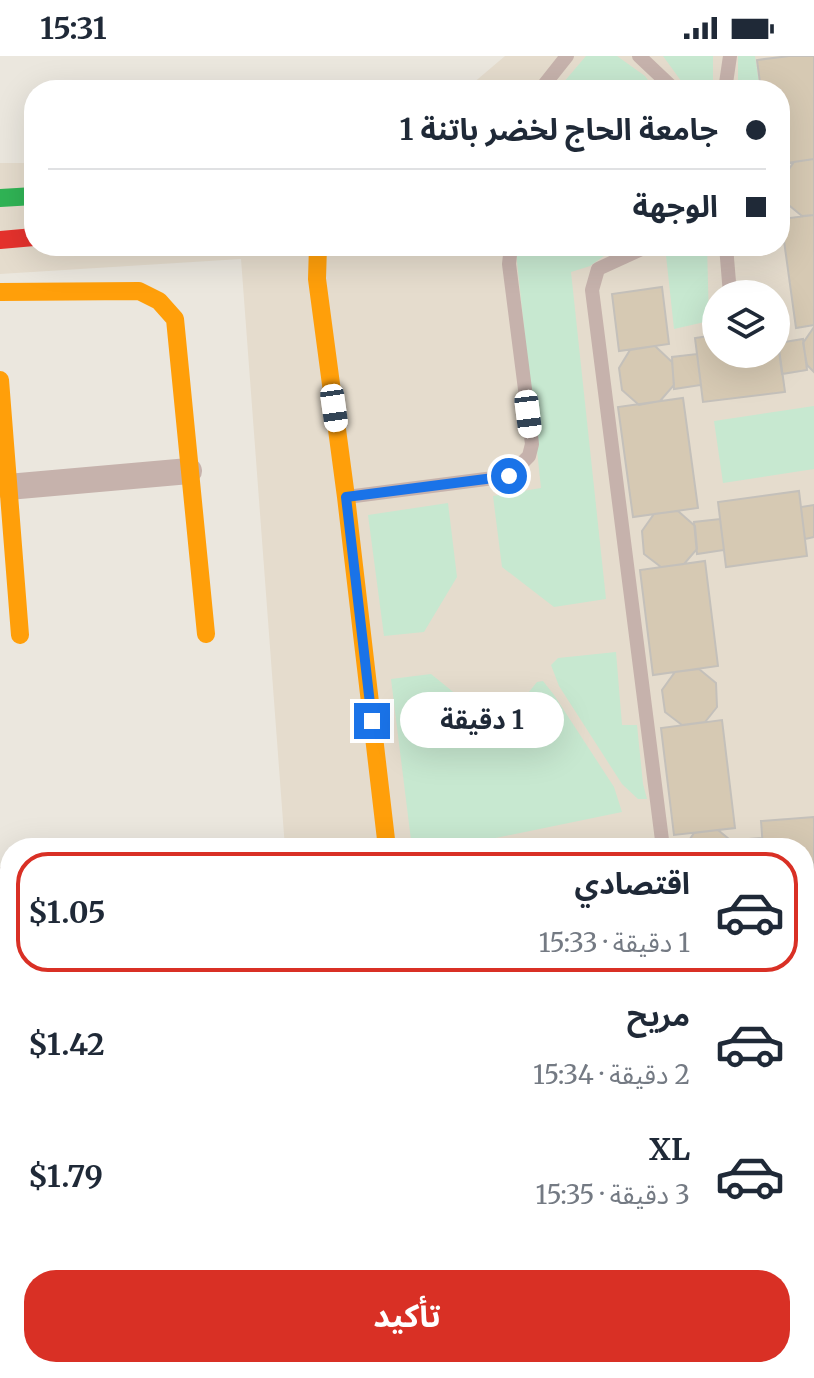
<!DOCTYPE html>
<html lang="ar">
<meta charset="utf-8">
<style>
body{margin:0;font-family:Merriweather,"Noto Sans Arabic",serif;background:#f2f2f3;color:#1f2937;direction:rtl;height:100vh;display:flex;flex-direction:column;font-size:30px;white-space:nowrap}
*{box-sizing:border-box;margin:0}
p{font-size:26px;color:#747a83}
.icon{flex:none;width:44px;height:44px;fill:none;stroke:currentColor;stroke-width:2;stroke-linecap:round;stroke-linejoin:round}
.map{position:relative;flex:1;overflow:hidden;direction:ltr}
.panel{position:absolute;left:0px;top:782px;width:814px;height:540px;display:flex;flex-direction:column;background:#fff;border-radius:32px 32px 0 0;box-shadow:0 8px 32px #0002;direction:rtl}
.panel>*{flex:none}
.top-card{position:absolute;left:24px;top:24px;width:766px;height:176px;border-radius:32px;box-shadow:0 8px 32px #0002;direction:rtl;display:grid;align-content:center;height:176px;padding:0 24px;background:#fff}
.controls{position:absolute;left:702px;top:224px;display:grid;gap:16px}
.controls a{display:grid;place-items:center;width:88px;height:88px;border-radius:50%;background:#fff;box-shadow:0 8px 32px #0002;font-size:40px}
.end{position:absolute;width:36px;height:36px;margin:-18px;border:10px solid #1a73e8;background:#fff;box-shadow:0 0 0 4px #fff}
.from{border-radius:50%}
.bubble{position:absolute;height:56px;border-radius:28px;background:#fff;box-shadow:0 8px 32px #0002;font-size:26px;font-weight:700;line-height:56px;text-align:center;direction:rtl}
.car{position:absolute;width:24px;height:48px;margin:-24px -12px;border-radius:10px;box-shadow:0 0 6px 2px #0007;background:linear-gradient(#fff 24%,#345 0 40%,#fff 0 76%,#345 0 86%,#fff 0)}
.top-card b{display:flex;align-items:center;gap:28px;height:76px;font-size:30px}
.top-card b+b{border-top:2px solid #e0e1e3}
.top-card i{width:20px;height:20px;background:#1f2937}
ul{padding:14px 0 0;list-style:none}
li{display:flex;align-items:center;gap:24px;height:120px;margin:0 16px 12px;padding:0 8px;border:4px solid transparent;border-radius:32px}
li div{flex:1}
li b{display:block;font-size:30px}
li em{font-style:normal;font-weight:700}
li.active{border-color:#d93025}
li>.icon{width:72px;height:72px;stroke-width:1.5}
.cta{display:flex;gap:16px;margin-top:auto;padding:16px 24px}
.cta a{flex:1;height:92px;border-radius:32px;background:#d93025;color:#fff;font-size:32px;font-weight:700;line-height:92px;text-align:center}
.status{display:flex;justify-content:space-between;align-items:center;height:56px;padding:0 40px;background:#fff;direction:ltr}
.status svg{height:22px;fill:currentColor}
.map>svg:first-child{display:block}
.built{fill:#e5dccd;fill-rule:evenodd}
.green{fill:#c7e8d0}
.building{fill:#d6c9b3;stroke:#c4c0ba;stroke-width:2}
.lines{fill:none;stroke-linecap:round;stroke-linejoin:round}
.lane{stroke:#c6b2ac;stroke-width:14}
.street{stroke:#c6b2ac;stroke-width:26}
.fast{stroke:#30b455;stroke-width:18}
.slow{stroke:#ff9f0a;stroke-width:18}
.jam{stroke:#e5322d;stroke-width:18}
.route{stroke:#1a73e8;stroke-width:10}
</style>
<div class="status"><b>15:31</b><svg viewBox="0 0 49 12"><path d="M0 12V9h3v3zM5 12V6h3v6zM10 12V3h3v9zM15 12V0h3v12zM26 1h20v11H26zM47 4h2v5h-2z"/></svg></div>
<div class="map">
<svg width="814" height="1322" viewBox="0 0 814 1322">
<rect width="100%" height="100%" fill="#ebe7de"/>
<path class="built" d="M505,0H814V1322H325L324,1312H804V792H285L241,203L0,218V107H34V190H780V34H465ZM716,238H776V298H716Z"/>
<path class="green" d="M586,0H617L645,20L655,34H557Z
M663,0H713V24L684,29Z
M738,0H755L760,34H738Z
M517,190H618L590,210L571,216L606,543L554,551L502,511L493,440L541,432L516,196Z
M665,190H707L709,265L674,273Z
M814,350V413L723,427L714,365Z
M448,447L457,521L424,576L384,580L368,459Z
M616,596L622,669H637L643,728L647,743H638L622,728L559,630L551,609L558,602Z
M431,618L473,652L520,647L537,626L543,625L554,639L614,731L622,756L447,792H412L391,623Z
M814,1161V1322H774L773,1312H804V1166Z
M626,1312H760L761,1322H628Z"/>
<path class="building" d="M789,0H814V103L780,108V34H761L757,4Z
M814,103V159L802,160L785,146L782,123L794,106Z
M814,159V269L796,272L781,163Z
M662,231L669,288L619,295L612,238Z
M776,271L785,336L703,346L695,282L716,279V298H776Z
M814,271V316L807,309L803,287Z
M803,283L807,314L782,318L778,287Z
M655,290L672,306L674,329L660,345L639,349L622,334L619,312L630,294Z
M697,298L701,329L674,333L672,301Z
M683,342L698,452L633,461L618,351Z
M799,435L807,500L726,511L718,446Z
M814,449V481L805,483L801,451Z
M678,455L695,470L697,493L684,508L661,511L644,498L642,475L654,458Z
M720,463L724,494L697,498L694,466Z
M705,505L718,610L653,619L640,514Z
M699,613L716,627L717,651L705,666L682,669L665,656L662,634L675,616Z
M722,664L735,772L674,779L661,672Z
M814,761V826L804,827V792H763L761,765Z
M718,774L735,788V792H684L694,777Z
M762,782L763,792H735V784Z
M804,928L814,933V1117L804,1122Z"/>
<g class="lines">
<path class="lane" d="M639,0L675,34
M540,34L567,0
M725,34L730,0
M648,190L598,213L592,234L663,792
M726,190L730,238
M347,441L509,420L529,400L532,388L509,208L511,190
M804,871L814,870
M411,1312L412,1322"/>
<path class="street" d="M8,431L189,415
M0,824L10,823
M0,1177L10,1174"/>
<path class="fast" d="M0,142L34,140
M485,1312L486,1322"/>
<path class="slow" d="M318,190L317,223L346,441L387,792
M0,236L139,235L159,245L175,263L206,578
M0,324L20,579
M243,1317L338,1316"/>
<path class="jam" d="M0,184L34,181"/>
</g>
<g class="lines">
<path class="route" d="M372,665L346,441L509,420"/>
</g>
</svg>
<div class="controls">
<a><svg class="icon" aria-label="layers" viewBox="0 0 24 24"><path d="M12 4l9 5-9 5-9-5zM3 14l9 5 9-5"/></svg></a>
</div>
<i class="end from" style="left:509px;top:420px"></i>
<i class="end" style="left:372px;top:665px"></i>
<div class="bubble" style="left:400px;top:636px;width:164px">1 دقيقة</div>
<i class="car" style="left:334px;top:352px;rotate:172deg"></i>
<i class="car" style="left:528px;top:358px;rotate:173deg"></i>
<div class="top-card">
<b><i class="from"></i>جامعة الحاج لخضر باتنة 1</b>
<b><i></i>الوجهة</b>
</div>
<section class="panel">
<ul>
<li class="active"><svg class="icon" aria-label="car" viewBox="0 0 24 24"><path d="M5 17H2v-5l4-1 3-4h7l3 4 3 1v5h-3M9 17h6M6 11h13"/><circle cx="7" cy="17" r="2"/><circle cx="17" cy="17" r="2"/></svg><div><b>اقتصادي</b><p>1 دقيقة · 15:33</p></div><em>$1.05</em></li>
<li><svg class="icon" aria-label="car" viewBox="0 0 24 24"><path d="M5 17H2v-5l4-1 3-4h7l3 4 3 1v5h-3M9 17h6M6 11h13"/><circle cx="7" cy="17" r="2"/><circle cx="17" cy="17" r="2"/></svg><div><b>مريح</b><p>2 دقيقة · 15:34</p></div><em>$1.42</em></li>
<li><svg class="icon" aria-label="car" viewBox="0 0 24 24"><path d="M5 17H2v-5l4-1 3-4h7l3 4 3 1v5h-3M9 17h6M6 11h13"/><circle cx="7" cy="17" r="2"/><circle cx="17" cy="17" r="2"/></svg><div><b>XL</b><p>3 دقيقة · 15:35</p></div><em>$1.79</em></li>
</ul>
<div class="cta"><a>تأكيد</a></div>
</section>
</div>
